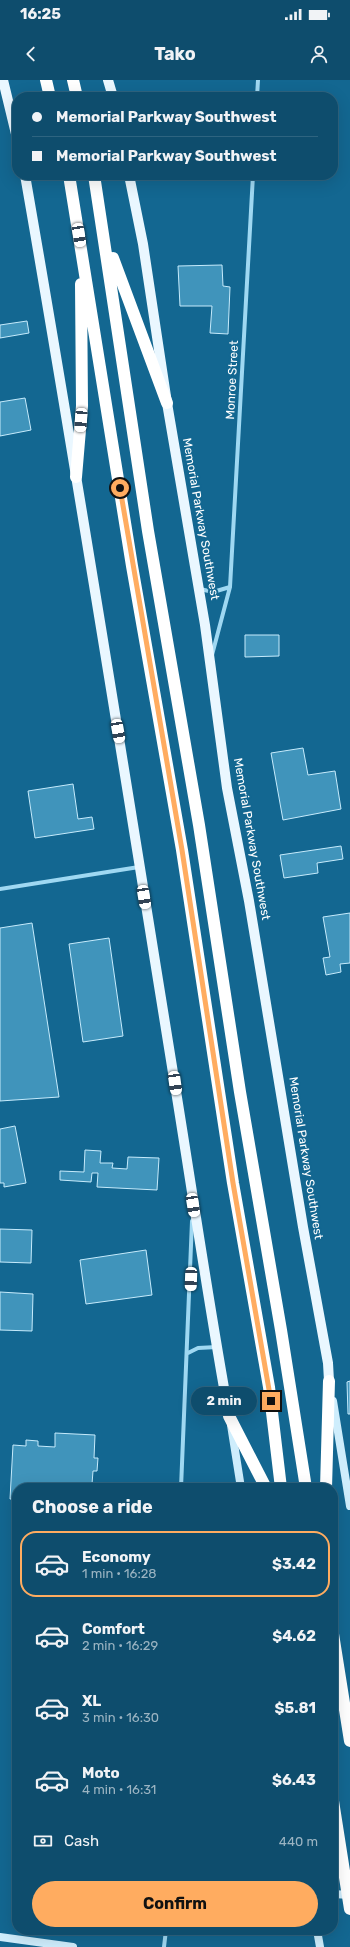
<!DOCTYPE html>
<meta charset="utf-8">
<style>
body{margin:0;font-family:Rubik,sans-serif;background:#1c5775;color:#f1f3f6;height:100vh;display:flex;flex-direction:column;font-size:15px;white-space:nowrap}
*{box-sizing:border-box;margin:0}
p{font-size:13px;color:#9bb4c2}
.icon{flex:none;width:22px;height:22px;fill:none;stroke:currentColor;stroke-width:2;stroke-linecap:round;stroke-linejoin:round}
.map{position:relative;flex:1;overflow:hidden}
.side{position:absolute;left:12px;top:1403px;width:326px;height:452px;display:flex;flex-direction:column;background:#0e4d6d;border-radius:16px;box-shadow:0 4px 16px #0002,0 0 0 1px #2e6480}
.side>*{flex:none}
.guide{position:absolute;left:12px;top:12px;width:326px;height:88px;border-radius:16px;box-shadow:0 4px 16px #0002,0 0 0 1px #2e6480;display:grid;align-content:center;height:88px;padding:0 20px;background:#0e4d6d}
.end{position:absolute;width:18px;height:18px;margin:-9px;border:5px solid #ffac60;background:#111;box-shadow:0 0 0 2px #111}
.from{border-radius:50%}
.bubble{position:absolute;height:28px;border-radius:14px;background:#0e4d6d;box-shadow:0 4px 16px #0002,0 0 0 1px #2e6480;font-size:13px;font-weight:700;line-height:28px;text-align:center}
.car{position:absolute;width:12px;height:24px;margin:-12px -6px;border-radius:5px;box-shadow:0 0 3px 1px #0007;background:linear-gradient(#fff 24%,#345 0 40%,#fff 0 76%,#345 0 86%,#fff 0)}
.guide b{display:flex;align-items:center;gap:14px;height:38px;font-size:15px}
.guide b+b{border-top:1px solid #2e6480}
.guide i{width:10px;height:10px;background:#f1f3f6}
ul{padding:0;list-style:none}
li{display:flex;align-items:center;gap:12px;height:66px;margin:0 8px 6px;padding:0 12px;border:2px solid transparent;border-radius:16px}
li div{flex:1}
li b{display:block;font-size:15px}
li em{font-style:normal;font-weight:700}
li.selected{border-color:#ffac60}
li>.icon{width:36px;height:36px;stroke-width:1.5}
h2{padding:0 20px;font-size:18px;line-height:48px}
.pay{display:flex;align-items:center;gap:10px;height:44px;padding:0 20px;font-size:15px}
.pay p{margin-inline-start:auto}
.action{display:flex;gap:8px;margin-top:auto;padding:8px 20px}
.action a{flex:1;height:46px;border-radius:24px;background:#ffac60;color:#111;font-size:16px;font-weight:700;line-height:46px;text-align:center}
.status{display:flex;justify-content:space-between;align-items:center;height:28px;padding:0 20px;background:#0e4d6d;direction:ltr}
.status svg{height:11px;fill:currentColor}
header{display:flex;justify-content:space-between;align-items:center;height:52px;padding:0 20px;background:#0e4d6d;font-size:18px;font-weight:700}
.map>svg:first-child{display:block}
.building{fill:#4094bb;stroke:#c6ebfc}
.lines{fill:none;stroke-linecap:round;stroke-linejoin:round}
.minor{stroke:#9fd8f2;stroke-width:4}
.secondary{stroke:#ceedfc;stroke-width:8}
.primary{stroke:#eaf7ff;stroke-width:10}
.motorway{stroke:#fff;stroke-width:12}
.route{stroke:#ffac60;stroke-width:5}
.labels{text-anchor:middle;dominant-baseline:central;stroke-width:4;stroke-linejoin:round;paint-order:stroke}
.street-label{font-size:12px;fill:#fff;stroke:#136791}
</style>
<div class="status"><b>16:25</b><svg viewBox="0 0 49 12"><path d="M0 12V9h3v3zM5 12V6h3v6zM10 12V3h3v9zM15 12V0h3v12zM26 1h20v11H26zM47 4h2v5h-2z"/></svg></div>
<header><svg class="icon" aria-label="back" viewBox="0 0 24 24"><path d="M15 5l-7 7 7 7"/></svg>Tako<svg class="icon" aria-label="person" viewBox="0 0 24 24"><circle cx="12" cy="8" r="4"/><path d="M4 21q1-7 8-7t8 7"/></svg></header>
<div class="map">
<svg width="350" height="1867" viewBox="0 0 350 1867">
<rect width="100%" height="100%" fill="#136791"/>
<path class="building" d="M222,185L223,206L230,207L228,254L210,253L212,226H180L178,186Z
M27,241L29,253L0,258V245Z
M25,318L31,350L0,356V322Z
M245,555H279V576L245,577Z
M303,668L308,695L335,691L341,729L283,740L271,673Z
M73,704L78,739L92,737L94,749L35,758L28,711Z
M341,766L343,779L317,783L318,793L284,798L280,775Z
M350,833V883L340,884L341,892L326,895L323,878L330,877L323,837Z
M32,843L59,1017L0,1021V848Z
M109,858L123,956L83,962L69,864Z
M15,1046L26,1103L4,1107V1103H0V1049Z
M85,1070L101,1071L100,1083H113L112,1088L127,1089L128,1077L159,1078L157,1110L97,1107L98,1093H92L91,1102L60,1100V1091L84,1092Z
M0,1149L32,1150L31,1183L0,1182Z
M146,1170L152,1215L86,1224L80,1180Z
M0,1212L33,1214L32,1251L0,1250Z
M350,1301V1334H348L347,1302Z
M55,1353L95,1355L94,1378H98L97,1391H93L92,1404L75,1403L74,1408H17V1419H10L13,1365L26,1366V1360L38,1361V1366L55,1367Z"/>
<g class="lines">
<path class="minor" d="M257,17L258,0
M200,509L213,512L230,507
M212,575L230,507L253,95
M0,809L139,787
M188,1273L198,1268L217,1267
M181,1408L192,1141
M198,1408L205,1405H240
M164,1867L166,1850"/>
<path class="secondary" d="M333,1321L350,1426
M231,1345L241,1408
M333,1814L350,1815
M317,1850L320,1867
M0,1857L73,1867"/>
<path class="primary" d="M3,0L17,58
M108,0L113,17
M25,95C78,398 126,702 175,1005C193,1116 209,1226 229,1336
M129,95L143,164L167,323L205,545L227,708L249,821L303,1147L328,1283L329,1301"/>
<path class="motorway" d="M46,0L50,17
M73,0L77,17
M69,95L132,486L182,770L233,1103L269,1307L281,1408
M94,95L148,451L199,745L240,1012L281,1250L306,1408
M113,178L167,323
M76,397L82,326L81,204
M229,1336L266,1408
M326,1408L329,1301
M333,1554L350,1661
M333,1721L350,1829"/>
</g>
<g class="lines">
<path class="route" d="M120,408L182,770L233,1103L271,1321"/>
</g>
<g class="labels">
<g class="street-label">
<text transform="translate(232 300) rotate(-87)">Monroe Street</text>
<text transform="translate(201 439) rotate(80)">Memorial Parkway Southwest</text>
<text transform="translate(252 759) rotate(80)">Memorial Parkway Southwest</text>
<text transform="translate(306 1078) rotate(81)">Memorial Parkway Southwest</text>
</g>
</g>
</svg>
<i class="end from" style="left:120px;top:408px"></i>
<i class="end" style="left:271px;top:1321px"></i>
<div class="bubble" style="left:191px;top:1307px;width:66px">2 min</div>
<i class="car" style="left:79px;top:155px;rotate:171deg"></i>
<i class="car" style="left:81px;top:340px;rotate:184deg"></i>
<i class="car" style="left:118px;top:651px;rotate:170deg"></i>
<i class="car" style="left:144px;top:817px;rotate:171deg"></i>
<i class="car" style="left:175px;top:1003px;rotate:172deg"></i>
<i class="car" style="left:193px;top:1125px;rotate:171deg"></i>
<i class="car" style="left:191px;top:1199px;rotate:182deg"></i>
<div class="guide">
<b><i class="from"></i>Memorial Parkway Southwest</b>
<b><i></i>Memorial Parkway Southwest</b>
</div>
<section class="side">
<h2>Choose a ride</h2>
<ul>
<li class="selected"><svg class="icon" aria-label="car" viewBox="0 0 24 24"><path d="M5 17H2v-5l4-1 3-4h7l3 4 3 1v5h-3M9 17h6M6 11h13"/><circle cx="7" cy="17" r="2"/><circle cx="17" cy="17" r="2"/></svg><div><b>Economy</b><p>1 min · 16:28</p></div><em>$3.42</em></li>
<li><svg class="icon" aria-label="car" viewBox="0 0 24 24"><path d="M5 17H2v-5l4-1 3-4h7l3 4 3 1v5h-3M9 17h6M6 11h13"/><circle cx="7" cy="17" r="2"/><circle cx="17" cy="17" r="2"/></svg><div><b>Comfort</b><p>2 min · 16:29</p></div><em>$4.62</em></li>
<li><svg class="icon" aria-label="car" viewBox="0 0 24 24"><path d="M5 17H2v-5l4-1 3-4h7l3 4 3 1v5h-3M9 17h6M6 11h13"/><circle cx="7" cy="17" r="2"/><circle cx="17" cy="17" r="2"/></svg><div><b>XL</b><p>3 min · 16:30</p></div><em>$5.81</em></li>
<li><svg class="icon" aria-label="car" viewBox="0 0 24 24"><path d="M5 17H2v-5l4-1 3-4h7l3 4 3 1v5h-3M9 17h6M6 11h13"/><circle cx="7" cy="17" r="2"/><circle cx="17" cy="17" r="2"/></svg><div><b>Moto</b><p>4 min · 16:31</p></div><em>$6.43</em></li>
</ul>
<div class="pay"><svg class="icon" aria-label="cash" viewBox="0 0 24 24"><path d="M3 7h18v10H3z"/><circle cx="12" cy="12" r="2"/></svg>Cash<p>440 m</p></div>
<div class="action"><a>Confirm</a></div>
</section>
</div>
